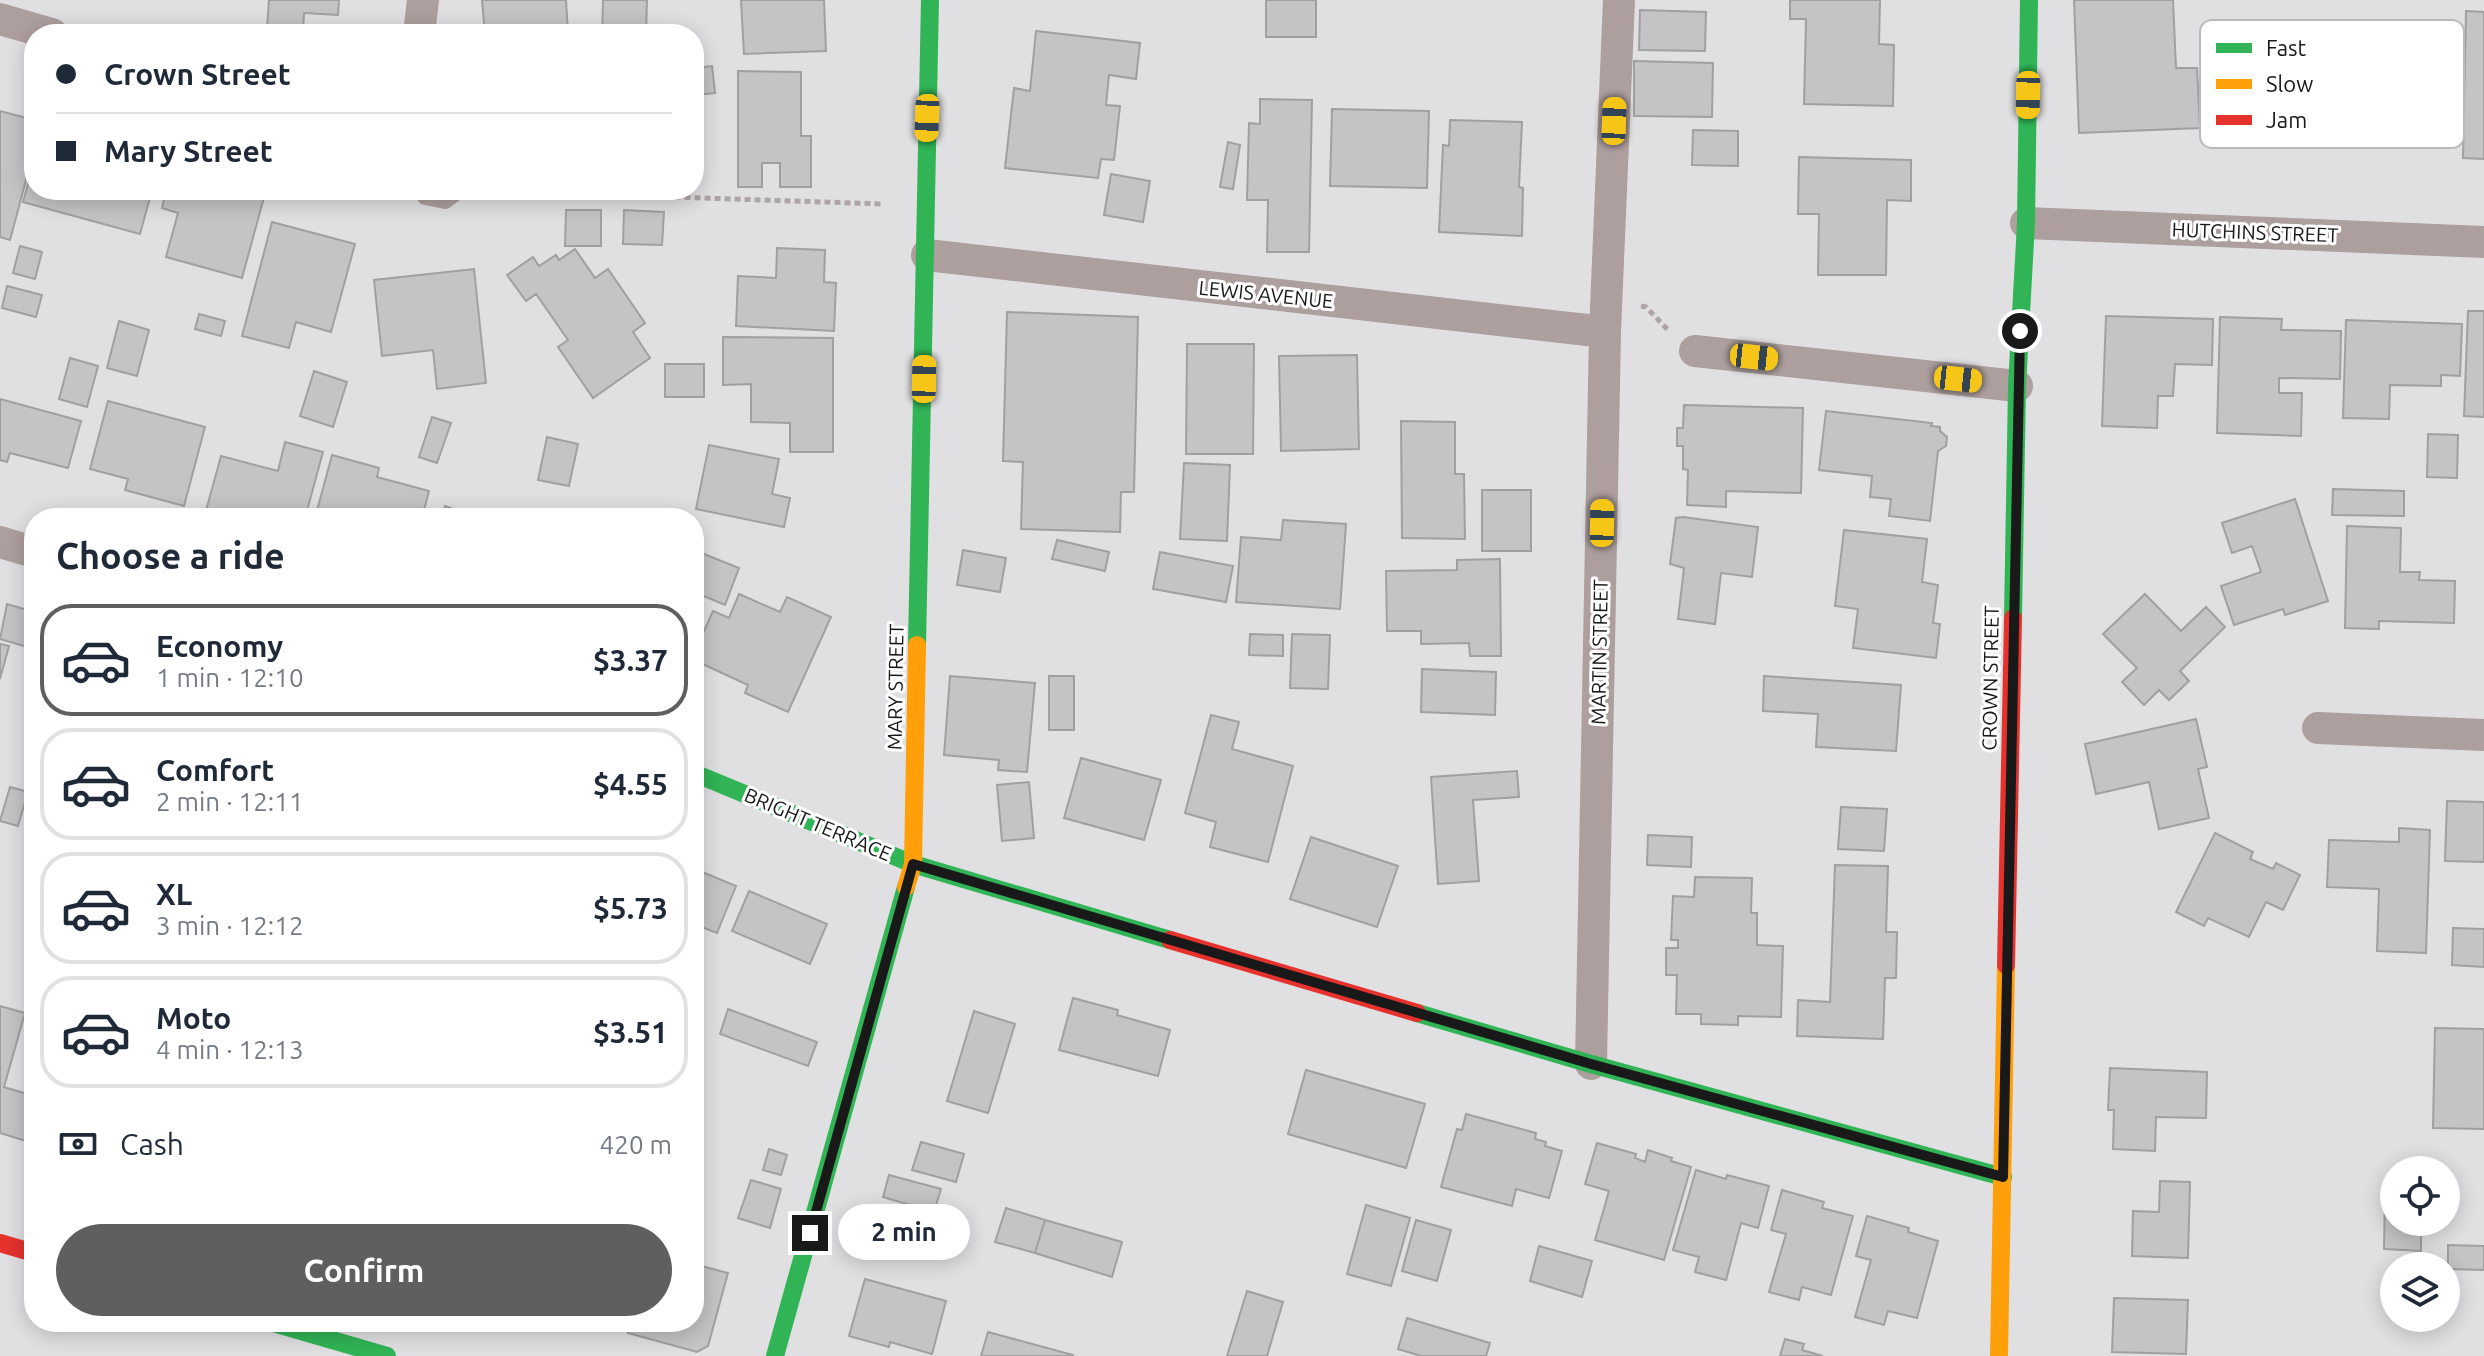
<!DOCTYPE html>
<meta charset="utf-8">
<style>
body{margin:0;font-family:Ubuntu,sans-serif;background:#f2f2f3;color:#1f2937;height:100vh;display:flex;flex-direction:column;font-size:30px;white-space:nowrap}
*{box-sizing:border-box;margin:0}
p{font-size:26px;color:#747a83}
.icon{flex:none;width:44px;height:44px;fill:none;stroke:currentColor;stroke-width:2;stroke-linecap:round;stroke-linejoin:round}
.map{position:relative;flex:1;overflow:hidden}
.drawer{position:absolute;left:24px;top:508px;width:680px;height:824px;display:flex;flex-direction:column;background:#fff;border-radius:32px;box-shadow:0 4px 20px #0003}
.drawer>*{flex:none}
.banner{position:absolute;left:24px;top:24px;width:680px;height:176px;border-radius:32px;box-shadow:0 4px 20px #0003;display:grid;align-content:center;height:176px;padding:0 32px;background:#fff}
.controls{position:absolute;left:2380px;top:1156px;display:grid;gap:16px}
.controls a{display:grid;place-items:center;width:80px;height:80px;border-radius:50%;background:#fff;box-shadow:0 4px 20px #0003;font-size:40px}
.end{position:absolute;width:36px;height:36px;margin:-18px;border:10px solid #19191a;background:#fff;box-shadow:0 0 0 4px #fff}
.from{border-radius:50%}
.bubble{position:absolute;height:56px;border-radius:28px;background:#fff;box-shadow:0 4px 20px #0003;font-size:26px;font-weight:600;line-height:56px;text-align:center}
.car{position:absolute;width:24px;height:48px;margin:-24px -12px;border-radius:10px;box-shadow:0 0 6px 2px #0007;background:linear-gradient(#f5c518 24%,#345 0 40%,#f5c518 0 76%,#345 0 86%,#f5c518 0)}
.banner b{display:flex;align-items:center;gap:28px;height:76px;font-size:30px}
.banner b+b{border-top:2px solid #e0e1e3}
.banner i{width:20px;height:20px;background:#1f2937}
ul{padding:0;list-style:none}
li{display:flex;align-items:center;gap:24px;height:112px;margin:0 16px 12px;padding:0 16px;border:4px solid #e0e1e3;border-radius:32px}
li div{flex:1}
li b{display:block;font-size:30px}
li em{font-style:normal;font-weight:600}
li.current{border-color:#5f5f60}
li>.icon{width:72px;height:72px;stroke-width:1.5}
h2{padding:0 32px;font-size:36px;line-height:96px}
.pay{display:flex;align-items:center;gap:20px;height:88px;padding:0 32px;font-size:30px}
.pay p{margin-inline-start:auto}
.primary-button{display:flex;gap:16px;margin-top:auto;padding:16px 32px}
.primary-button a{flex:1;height:92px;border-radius:48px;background:#5f5f60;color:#fff;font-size:32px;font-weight:600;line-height:92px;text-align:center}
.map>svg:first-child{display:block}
.building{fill:#c4c4c6;stroke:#a0a0a2;stroke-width:2}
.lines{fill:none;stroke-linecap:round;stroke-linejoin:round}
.path{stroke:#aea4a5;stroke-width:5;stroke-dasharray:6 4;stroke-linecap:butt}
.lane{stroke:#ad9f9d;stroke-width:16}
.street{stroke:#ad9f9d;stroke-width:32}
.fast{stroke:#30b455;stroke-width:18}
.slow{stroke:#ff9f0a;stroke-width:18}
.jam{stroke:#e5322d;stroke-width:18}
.route{stroke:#19191a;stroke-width:10}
.labels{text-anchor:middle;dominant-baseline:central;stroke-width:6;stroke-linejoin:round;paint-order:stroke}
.street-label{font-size:20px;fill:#19191a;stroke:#fff}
.key{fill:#fff;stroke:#bababa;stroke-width:2}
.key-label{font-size:22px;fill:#19191a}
</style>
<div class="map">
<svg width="2484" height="1356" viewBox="0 0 2484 1356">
<rect width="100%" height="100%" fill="#e0e0e3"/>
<path class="building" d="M269,0H339L338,15L304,13L303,30L267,28Z
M482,0H566L568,34H485Z
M603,0H647L646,34H602Z
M741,0H824L826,51L744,54Z
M1266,0H1316V37H1266Z
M1790,0H1880L1879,44L1894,45L1893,106L1804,104L1806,19H1790Z
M2074,0H2173L2176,68H2197L2200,128L2079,133Z
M1640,10L1706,12L1705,51L1639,50Z
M2466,11L2484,12V159L2463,158Z
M1036,31L1140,43L1136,79L1109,75L1106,105L1120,106L1114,160L1101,159L1098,178L1005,168L1014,88L1030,91Z
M1634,61L1713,63L1712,117L1634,116Z
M712,66L715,93L694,95V68Z
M738,71L801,72V136H811V187H780V163H762V187H738Z
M1260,99L1312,100L1309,252H1267L1268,200H1247L1249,123L1260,124Z
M1332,109L1429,111L1427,188L1330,186Z
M0,111L34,120V150L10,240L0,237Z
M1450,120L1522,122L1519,187L1523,188L1522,236L1439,232L1443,145L1449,146Z
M1693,130L1738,131V166L1692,165Z
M1228,142L1240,145L1233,189L1220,187Z
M1799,157L1911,160V201L1887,200L1886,275H1818L1819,214H1798Z
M34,162V190H152L140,234L23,202Z
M1111,174L1150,181L1143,222L1104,215Z
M166,190H266L242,278L166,257L178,213L162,208Z
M566,210H601V246H565Z
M624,210L664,212L662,245L623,244Z
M272,222L355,244L331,332L296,322L289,348L242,336Z
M20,246L42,252L35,279L13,273Z
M777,248L825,250L824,282L836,283L834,331L736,326L738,276L776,278Z
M575,249L595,278L608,269L645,323L633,332L650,358L593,398L558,347L568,340L536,294L526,301L507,275L533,257L539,266L556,255L559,260Z
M474,269L486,383L437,389L433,350L382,356L374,280Z
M7,286L42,295L36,317L2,308Z
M2468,311H2484V417L2464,416Z
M1007,312L1138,317L1134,492H1121L1120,532L1021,529L1023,462L1003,461Z
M199,314L225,321L221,336L195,329Z
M2106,316L2213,319L2212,365L2175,364L2173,396H2158L2157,428L2102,426Z
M2220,317L2282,319L2281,330L2341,331L2340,379L2279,378V393H2302L2301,436L2217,433Z
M2346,320L2462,324L2460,376L2441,375V386L2390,385L2389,419L2343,418Z
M119,321L149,330L137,376L107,368Z
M723,337L833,338V452H790V423L751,422V384L723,385Z
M1187,344H1254L1253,454H1186Z
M1357,355L1359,449L1281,451L1279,356Z
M70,358L98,366L87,407L59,399Z
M665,364H704V397H665Z
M314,371L347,382L333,427L300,416Z
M0,399L81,421L68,468L10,453L7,462L0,460Z
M108,401L205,427L184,506L125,490L128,479L90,469Z
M1684,405L1803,408L1801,493L1726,491V507L1687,505L1688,470L1683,469V446H1677V428H1683Z
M1826,411L1932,423L1931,426L1940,427V431L1947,437L1946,446L1938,451L1930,521L1889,516L1891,499L1870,497L1872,476L1819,470Z
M432,417L451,423L437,463L419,457Z
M1401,421L1455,422V474H1464L1465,539L1402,538Z
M2428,434L2458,435L2457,478L2427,477Z
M547,437L578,444L569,486L538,480Z
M285,442L323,452L305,518H204L221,456L278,471Z
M709,445L779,459L772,494L790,498L784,527L696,509Z
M332,455L379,468L377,477L429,491L422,518H315Z
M1184,463L1230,465L1227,541L1180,539Z
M2333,489L2404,491V516L2332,515Z
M1482,490H1531V551H1482Z
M2295,499L2328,601L2285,615L2283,609L2234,625L2221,586L2261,572L2252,546L2232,553L2222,523Z
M445,506L478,518H441Z
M1683,517L1758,527L1752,577L1721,573L1715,624L1678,619L1684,568L1670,564L1676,518Z
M1283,520L1346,524L1340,609L1236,602L1241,537L1281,540Z
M2347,526L2401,528L2400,572H2420L2419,580L2455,581L2454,623L2379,621V629L2345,628Z
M1844,530L1927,539L1922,582L1938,585L1933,623L1940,624L1936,658L1853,648L1858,609L1835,606Z
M1057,540L1109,552L1105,571L1052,559Z
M694,550L739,568L725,605L694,592Z
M963,550L1006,558L1000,592L957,585Z
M1160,552L1233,566L1226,602L1153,589Z
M1500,559L1501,656H1470L1469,643L1421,644V631H1387L1386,571L1457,570V560Z
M739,594L780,612L787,597L831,617L788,712L745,693L748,685L694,660V653L713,611L729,618Z
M2145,594L2181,631L2206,607L2225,627L2180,671L2189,681L2169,700L2159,690L2144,705L2122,682L2137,668L2103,634Z
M7,604L34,612V649L0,639Z
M1250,634L1283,635V656L1249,655Z
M1292,634L1330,635L1328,689L1290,688Z
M0,644L9,646L0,679Z
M1422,669L1496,672L1495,715L1421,712Z
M950,676L1035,683L1027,772L998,770L999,760L944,755Z
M1049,676H1074V730H1049Z
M1764,676L1901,685L1896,751L1816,747L1818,714L1763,711Z
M1211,715L1239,722L1232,749L1293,766L1268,862L1210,847L1216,822L1185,813Z
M2196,719L2207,767L2198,769L2209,818L2159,829L2149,782L2096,794L2085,744Z
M1081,758L1161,780L1144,840L1064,818Z
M1517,771L1519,797L1473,800L1479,881L1438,884L1431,777Z
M1029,782L1034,838L1002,841L997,785Z
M10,787L28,792L18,826L0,821Z
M2447,801L2484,802V862L2445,861Z
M1841,807L1887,809L1884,851L1838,849Z
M2399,828L2430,830L2426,953L2377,951L2379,889L2327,887L2329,840L2399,842Z
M2215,833L2253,852L2250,859L2273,869L2276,863L2300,875L2283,910L2266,902L2249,937L2208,918L2204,926L2176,912Z
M1648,835L1692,837L1691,867L1647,865Z
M1311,837L1398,866L1377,927L1290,899Z
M694,862L703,866L700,871L736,886L717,933L694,924Z
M1835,865L1888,866L1886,932H1897L1896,978H1885L1883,1039L1797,1036L1798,1000L1830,1002Z
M1695,877L1752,878L1751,913H1757V945L1783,946L1781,1017L1738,1016V1025L1701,1024V1014H1676L1677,975H1666V948H1678V940H1671L1673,896L1694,897Z
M749,891L827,924L810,964L732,931Z
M2453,928L2484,929V967L2452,965Z
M1073,998L1118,1010L1117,1015L1170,1030L1158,1076L1059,1050Z
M0,1006L25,1013L4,1087L34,1096V1111L26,1141L0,1133Z
M728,1009L817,1042L808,1066L720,1034Z
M974,1011L1015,1024L988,1113L947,1101Z
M2435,1028L2484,1029V1129L2433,1128Z
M2110,1068L2207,1072L2206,1118L2156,1117L2155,1151L2113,1149L2114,1110H2108Z
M1306,1070L1425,1104L1406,1168L1288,1134Z
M1466,1114L1536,1133L1535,1139L1546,1142L1545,1146L1562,1151L1549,1198L1516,1189L1512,1206L1441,1187L1457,1129L1462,1130Z
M921,1142L964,1154L956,1182L912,1170Z
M1597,1143L1636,1154L1635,1158L1645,1162L1648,1150L1672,1158L1671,1161L1691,1167L1664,1260L1595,1240L1609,1191L1585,1184Z
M769,1149L787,1155L781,1175L763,1170Z
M1696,1170L1726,1179L1727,1175L1769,1186L1758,1228L1741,1223L1726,1280L1695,1272L1699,1257L1673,1250Z
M889,1175L941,1189L934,1212L883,1197Z
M751,1180L781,1189L770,1228L738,1218Z
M2160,1181L2190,1182L2188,1258L2132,1256L2133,1211L2159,1212Z
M1782,1190L1824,1202L1822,1208L1853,1216L1831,1295L1802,1287L1799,1300L1769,1292L1786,1234L1771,1230Z
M2385,1195H2394V1222H2421V1251L2384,1249Z
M1366,1205L1410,1218L1391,1286L1347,1274Z
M1006,1208L1045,1220L1035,1253L995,1242Z
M1867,1216L1909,1228L1908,1232L1938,1241L1917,1318L1888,1311L1884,1325L1855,1317L1871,1260L1856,1256Z
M1045,1220L1122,1242L1112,1277L1035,1253Z
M1416,1220L1451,1230L1437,1281L1402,1271Z
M2448,1245L2484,1246V1270L2448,1269Z
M1539,1246L1592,1261L1582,1297L1530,1281Z
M694,1264L728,1273L708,1346L697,1352L628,1333L631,1322H694Z
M865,1279L946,1301L932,1354L890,1342L889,1347L849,1336Z
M1247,1291L1283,1302L1267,1356H1227Z
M2114,1298L2188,1300L2186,1354L2112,1352Z
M1407,1318L1490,1343L1486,1356H1421L1398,1349Z
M988,1332L1073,1355V1356H981Z
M1785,1339L1804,1344L1802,1350L1823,1356H1780Z"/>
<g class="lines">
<path class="path" d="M515,190L521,192L884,204
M1641,306L1646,307L1669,331"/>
<path class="lane" d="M421,190L425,197L445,201L460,190"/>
<path class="street" d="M0,19L52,34
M419,34L423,0
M2026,223L2484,242
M927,255L1605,332
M1695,351L2017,386
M0,542L34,552
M2318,728L2484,735
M1591,1064L1605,332L1619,0"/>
<path class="fast" d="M2013,618L2017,386L2026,223L2029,0
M917,645L930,0
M694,773L913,864L1170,940
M1417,1013L1591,1064L2003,1177
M270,1322L387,1356
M775,1356L906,887"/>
<path class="slow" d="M906,887L913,864L917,645
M1999,1356L2006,965"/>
<path class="jam" d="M1170,940L1417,1013
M2006,965L2013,618
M0,1243L34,1253"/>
</g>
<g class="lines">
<path class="route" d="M810,1233L913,864L1591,1064L2003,1177L2020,331"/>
</g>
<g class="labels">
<g class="street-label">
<text transform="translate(2255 232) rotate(2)">HUTCHINS STREET</text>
<text transform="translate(1266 294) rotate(6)">LEWIS AVENUE</text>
<text transform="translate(1599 652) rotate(-89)">MARTIN STREET</text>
<text transform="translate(1990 678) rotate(-89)">CROWN STREET</text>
<text transform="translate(895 687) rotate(-89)">MARY STREET</text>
<text transform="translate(818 824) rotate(23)">BRIGHT TERRACE</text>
</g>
</g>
<rect x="2200" y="20" width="264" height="128" rx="12" class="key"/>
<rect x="2216" y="43" width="36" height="10" fill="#30b455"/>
<rect x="2216" y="79" width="36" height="10" fill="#ff9f0a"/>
<rect x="2216" y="115" width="36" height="10" fill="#e5322d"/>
<g class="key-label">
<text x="2266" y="56">Fast</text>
<text x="2266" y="92">Slow</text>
<text x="2266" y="128">Jam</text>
</g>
</svg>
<div class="controls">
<a><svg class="icon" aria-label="locate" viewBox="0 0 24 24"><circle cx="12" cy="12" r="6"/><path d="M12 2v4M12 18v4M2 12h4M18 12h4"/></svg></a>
<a><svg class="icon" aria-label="layers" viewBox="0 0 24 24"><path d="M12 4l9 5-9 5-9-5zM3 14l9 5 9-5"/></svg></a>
</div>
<i class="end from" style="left:2020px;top:331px"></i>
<i class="end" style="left:810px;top:1233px"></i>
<div class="bubble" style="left:838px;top:1204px;width:132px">2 min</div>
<i class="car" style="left:2028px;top:95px;rotate:181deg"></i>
<i class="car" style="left:927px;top:118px;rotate:182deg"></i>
<i class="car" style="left:1614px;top:121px;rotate:2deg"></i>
<i class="car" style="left:1754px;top:357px;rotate:96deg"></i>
<i class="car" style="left:924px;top:379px;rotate:1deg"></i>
<i class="car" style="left:1958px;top:379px;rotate:96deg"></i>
<i class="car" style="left:1602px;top:523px;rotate:1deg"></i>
<div class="banner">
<b><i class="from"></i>Crown Street</b>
<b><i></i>Mary Street</b>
</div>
<section class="drawer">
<h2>Choose a ride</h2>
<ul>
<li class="current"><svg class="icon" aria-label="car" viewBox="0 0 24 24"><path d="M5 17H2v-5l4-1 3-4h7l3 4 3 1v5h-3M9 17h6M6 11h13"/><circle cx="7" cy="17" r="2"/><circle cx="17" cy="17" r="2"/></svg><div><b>Economy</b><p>1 min · 12:10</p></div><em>$3.37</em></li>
<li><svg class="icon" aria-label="car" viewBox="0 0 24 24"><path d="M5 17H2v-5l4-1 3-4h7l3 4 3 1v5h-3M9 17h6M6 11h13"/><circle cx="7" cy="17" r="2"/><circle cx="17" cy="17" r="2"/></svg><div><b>Comfort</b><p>2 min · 12:11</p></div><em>$4.55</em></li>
<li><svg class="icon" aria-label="car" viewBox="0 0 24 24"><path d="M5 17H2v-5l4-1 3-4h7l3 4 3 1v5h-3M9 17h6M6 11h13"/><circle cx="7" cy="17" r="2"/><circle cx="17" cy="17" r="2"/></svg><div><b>XL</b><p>3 min · 12:12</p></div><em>$5.73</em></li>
<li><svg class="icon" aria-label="car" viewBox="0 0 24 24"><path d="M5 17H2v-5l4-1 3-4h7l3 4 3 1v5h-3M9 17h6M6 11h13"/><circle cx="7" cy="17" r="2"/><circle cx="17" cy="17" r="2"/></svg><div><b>Moto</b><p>4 min · 12:13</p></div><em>$3.51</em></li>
</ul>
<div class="pay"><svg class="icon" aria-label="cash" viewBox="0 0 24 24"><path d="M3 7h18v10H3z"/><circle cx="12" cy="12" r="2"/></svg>Cash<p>420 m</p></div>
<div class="primary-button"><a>Confirm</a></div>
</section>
</div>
